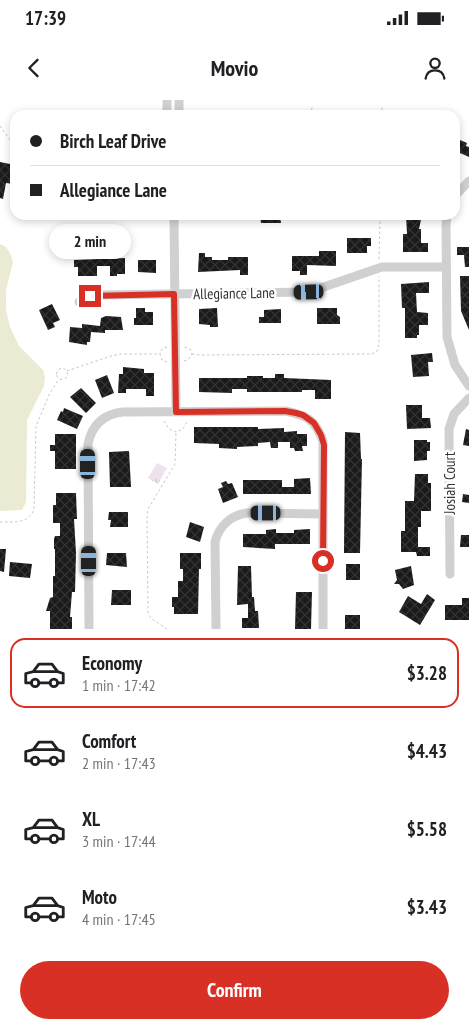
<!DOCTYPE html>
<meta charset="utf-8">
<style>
body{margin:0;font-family:"PT Sans Narrow",sans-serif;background:#f2f2f2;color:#202124;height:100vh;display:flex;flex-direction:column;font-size:19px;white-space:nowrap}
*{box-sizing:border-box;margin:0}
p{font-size:16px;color:#757577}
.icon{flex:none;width:28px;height:28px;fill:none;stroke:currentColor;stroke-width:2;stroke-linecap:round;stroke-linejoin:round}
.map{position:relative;height:529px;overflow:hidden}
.drawer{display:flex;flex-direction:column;background:#fff;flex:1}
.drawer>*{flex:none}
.top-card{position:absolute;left:10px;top:10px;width:450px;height:110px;border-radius:15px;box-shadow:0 2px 8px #0003;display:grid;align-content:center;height:110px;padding:0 20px;background:#fff}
.end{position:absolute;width:22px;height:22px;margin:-11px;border:6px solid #d93025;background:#fff;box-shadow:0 0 0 2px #fff}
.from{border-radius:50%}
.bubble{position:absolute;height:35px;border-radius:18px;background:#fff;box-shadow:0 2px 8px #0003;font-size:16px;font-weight:700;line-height:35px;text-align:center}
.car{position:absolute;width:15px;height:30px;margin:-15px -8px;border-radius:6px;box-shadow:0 0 4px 1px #0007;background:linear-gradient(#222 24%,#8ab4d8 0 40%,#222 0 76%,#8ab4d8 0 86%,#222 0)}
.top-card b{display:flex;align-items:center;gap:18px;height:48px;font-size:19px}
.top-card b+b{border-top:1px solid #e0e0e0}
.top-card i{width:12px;height:12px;background:#202124}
ul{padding:9px 0 0;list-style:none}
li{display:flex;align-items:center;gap:15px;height:70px;margin:0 10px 8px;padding:0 10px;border:2px solid transparent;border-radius:15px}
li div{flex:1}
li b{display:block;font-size:19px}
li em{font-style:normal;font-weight:700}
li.active{border-color:#d93025}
li>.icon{width:45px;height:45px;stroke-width:1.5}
.action{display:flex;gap:10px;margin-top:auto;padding:10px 20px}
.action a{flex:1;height:58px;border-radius:30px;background:#d93025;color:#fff;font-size:20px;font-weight:700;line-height:58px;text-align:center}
.status{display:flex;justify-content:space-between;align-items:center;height:35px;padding:0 25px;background:#fff;direction:ltr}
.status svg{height:14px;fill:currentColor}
header{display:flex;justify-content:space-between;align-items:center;height:65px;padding:0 20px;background:#fff;font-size:22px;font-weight:700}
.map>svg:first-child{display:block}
.park{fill:url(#park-tufts)}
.water{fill:#ebead2}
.building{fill:url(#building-cross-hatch)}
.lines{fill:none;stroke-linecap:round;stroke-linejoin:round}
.path{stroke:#c7c7c7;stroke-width:1;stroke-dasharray:2.5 2.5;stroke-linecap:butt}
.street{stroke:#d0d0d0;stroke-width:9}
.route{stroke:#d93025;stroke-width:6}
.labels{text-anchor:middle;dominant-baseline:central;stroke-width:5;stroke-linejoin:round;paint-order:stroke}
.street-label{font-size:15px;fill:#333;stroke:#fff}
</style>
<div class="status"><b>17:39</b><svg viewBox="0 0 49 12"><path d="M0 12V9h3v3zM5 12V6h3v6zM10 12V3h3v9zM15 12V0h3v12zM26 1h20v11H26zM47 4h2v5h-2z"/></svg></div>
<header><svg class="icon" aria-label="back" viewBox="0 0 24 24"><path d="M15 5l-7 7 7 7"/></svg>Movio<svg class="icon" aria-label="person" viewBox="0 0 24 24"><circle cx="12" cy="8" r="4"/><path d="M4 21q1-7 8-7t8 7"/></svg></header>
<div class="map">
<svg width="469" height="529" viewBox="0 0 469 529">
<defs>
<pattern id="park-tufts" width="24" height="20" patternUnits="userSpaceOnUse" patternTransform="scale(1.25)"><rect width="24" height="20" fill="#eee3ed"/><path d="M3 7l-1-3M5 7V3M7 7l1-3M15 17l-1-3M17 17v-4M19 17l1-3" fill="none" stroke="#cdc3cc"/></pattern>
<pattern id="building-cross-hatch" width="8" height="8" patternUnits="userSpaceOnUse" patternTransform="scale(1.25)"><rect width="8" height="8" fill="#1a1a1a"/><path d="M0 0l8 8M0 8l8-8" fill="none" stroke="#333"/></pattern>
</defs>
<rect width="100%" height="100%" fill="#fff"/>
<path class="park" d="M157,363L167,368L158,384L148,378Z"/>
<path class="water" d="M0,144L6,147L11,155L13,162L6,190V210L10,227L19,246L43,270L45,278L44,286L27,320L26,402L22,410L0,411Z"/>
<path class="building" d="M455,28L460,40L467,43L466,46L469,47V57L460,53L455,55Z
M0,62L15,65L14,84L6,83L3,99L0,98Z
M260,115H280L281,123H261Z
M406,115H422L419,129H421V143H428V152H403V134H407Z
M347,138H371V146H367V153H347Z
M457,147H469V167H465L464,155H457Z
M319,151H336V166L307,165V175H300V171H292V156H319Z
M199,153H205V157H212V160H228V157H248V175H240V170L198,172Z
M125,158V174H117V176H110V166H97V176H78V167H74V160Z
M138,160H156V173L138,172Z
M460,176H469V230L461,211Z
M429,182V193H416L417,212L428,213V225H419V235H417V238H405V208H402L401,184Z
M52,204L60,220L53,223L55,227L48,230L39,210Z
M136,208H145V212H153V225H134V218H136Z
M217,208L218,227H210V225L199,224V209Z
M317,208H337V215L340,217V224H317Z
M281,209V223H259V217H264V210Z
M106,216L121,217L123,230H105V233L91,232L90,242H87V245L69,242L70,227L82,228V224L100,226L101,218Z
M432,253L433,262H428L429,276L413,277L411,255Z
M123,267L144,269V273H154V296H146V289H126V293H118L119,274H123Z
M275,274H284V278L331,280V299H315V290H302V292H247V289H232V293L199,292V278H247V276H263V278H275Z
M107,275L114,293L102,298L95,280Z
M81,288L96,303L86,313L70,297Z
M406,305H422V318H430L431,328L407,329Z
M64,308L83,316L77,329L57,320L61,311L63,312Z
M194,327H258V329L284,328V332L297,331V334H307V346H302L303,351H295L294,348H290V342H278V348H271L270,342L258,343V346L237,347V349L219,348V344L194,343Z
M466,329L469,330V346L463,345Z
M345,332L360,333L361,359H362L360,453H344Z
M55,334H76V369H55V351H50V345H55Z
M414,340H427V342H430V351H427V360L414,361Z
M129,351L131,387H110L109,352Z
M415,374H428V383H431V411H421V427H418V447H430V456H417L416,452H401V431H405V401H414Z
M310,378L311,394H243V380H282V387H294V379Z
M226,381L228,384L232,383L238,397L223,403L218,389L223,387L221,383Z
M56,393H76L77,419H74L76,453L75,492H72L70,517H72V529H50V511H46L50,498L53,497V476H55V449H54V439L55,436H60V423H53V405H56Z
M463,394L469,395V403L462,402Z
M109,412H128V427H110L111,420H108Z
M190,422L204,427L200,442L186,437Z
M276,429V433H294V430L310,429V444H275V449L243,447V434H266V430Z
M461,435H469V447H460Z
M0,449H6L4,472L0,471Z
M107,453H126L127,467L106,465Z
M180,453H201V469H199L198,514H174V507H172V497H178V481H183V469H180Z
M10,462L32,464L30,478L9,476Z
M346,464H360V480H346Z
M238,466H251L252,497H254L255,511H258L259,528H242V518H248V504L237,505Z
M411,466L414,485L403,489L399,484H394L397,480L395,470Z
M112,490H131V505H111Z
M296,492H312L311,529H295Z
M427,494L435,500L420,525L399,512L408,496L421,504Z
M462,498H469V520H445V505H462Z
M345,515H360V529H345Z"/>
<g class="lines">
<path class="path" d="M311,15L312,7
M382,15V6
M0,26L15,47
M379,159L380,115
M167,247L162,249L160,254L162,260L167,262
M192,254L199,255L372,254L377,251L379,245V176
M184,261L188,260L192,254L190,249L184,247
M56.5 274a5.5 5.5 0 1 1 11 0a5.5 5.5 0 1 1-11 0Z
M67,271L111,256L121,254H160
M164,321L169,329L176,332L183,329L188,320
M0,422C13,422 28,424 34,410L36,326L50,293L59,279
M167,529L152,519L148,514L147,417L148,409L175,364L176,332"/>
<path class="street" d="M167,0V15
M179,0V15
M455,96L469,81
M174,115L176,312
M447,115L446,125L447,237L455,265L469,286
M79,202L90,196L100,195L309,192L382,167H446
M450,474L449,329L454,314L469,298
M216,528L215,442C219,426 231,415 247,413L323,414
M89,529L88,344C92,325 104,314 123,312L285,311C306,315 315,319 323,341V529"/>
</g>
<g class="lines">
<path class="route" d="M90,196L174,194L176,312L285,311L296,313L303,315L314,323L321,335L324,345L323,461"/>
</g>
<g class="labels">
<g class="street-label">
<text transform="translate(234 193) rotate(-1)">Allegiance Lane</text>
<text transform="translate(449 383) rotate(-90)">Josiah Court</text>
</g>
</g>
</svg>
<i class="end from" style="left:323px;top:461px"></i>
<i class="end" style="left:90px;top:196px"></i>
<div class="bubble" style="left:49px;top:124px;width:82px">2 min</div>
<i class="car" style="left:309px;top:192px;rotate:268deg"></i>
<i class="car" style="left:88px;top:364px;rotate:0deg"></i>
<i class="car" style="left:266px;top:413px;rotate:270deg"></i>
<i class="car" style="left:89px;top:461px;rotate:0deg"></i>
<div class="top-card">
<b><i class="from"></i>Birch Leaf Drive</b>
<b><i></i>Allegiance Lane</b>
</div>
</div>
<section class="drawer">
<ul>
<li class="active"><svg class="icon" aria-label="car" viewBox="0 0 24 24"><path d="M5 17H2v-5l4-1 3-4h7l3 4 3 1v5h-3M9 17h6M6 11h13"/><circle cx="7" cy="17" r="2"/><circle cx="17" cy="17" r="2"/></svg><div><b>Economy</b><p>1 min · 17:42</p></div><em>$3.28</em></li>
<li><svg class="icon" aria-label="car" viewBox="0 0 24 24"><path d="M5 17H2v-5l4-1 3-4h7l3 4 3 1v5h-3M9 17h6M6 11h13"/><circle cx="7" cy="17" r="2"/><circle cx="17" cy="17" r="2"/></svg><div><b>Comfort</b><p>2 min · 17:43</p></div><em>$4.43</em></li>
<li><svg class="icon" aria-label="car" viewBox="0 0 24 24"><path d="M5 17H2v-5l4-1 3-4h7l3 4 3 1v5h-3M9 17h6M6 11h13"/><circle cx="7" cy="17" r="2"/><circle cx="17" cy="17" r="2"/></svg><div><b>XL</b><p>3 min · 17:44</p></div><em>$5.58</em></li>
<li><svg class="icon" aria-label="car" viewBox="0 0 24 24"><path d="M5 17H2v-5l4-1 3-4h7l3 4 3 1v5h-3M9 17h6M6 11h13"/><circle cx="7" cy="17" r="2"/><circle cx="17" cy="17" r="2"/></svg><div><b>Moto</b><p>4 min · 17:45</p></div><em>$3.43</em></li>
</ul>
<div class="action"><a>Confirm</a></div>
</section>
